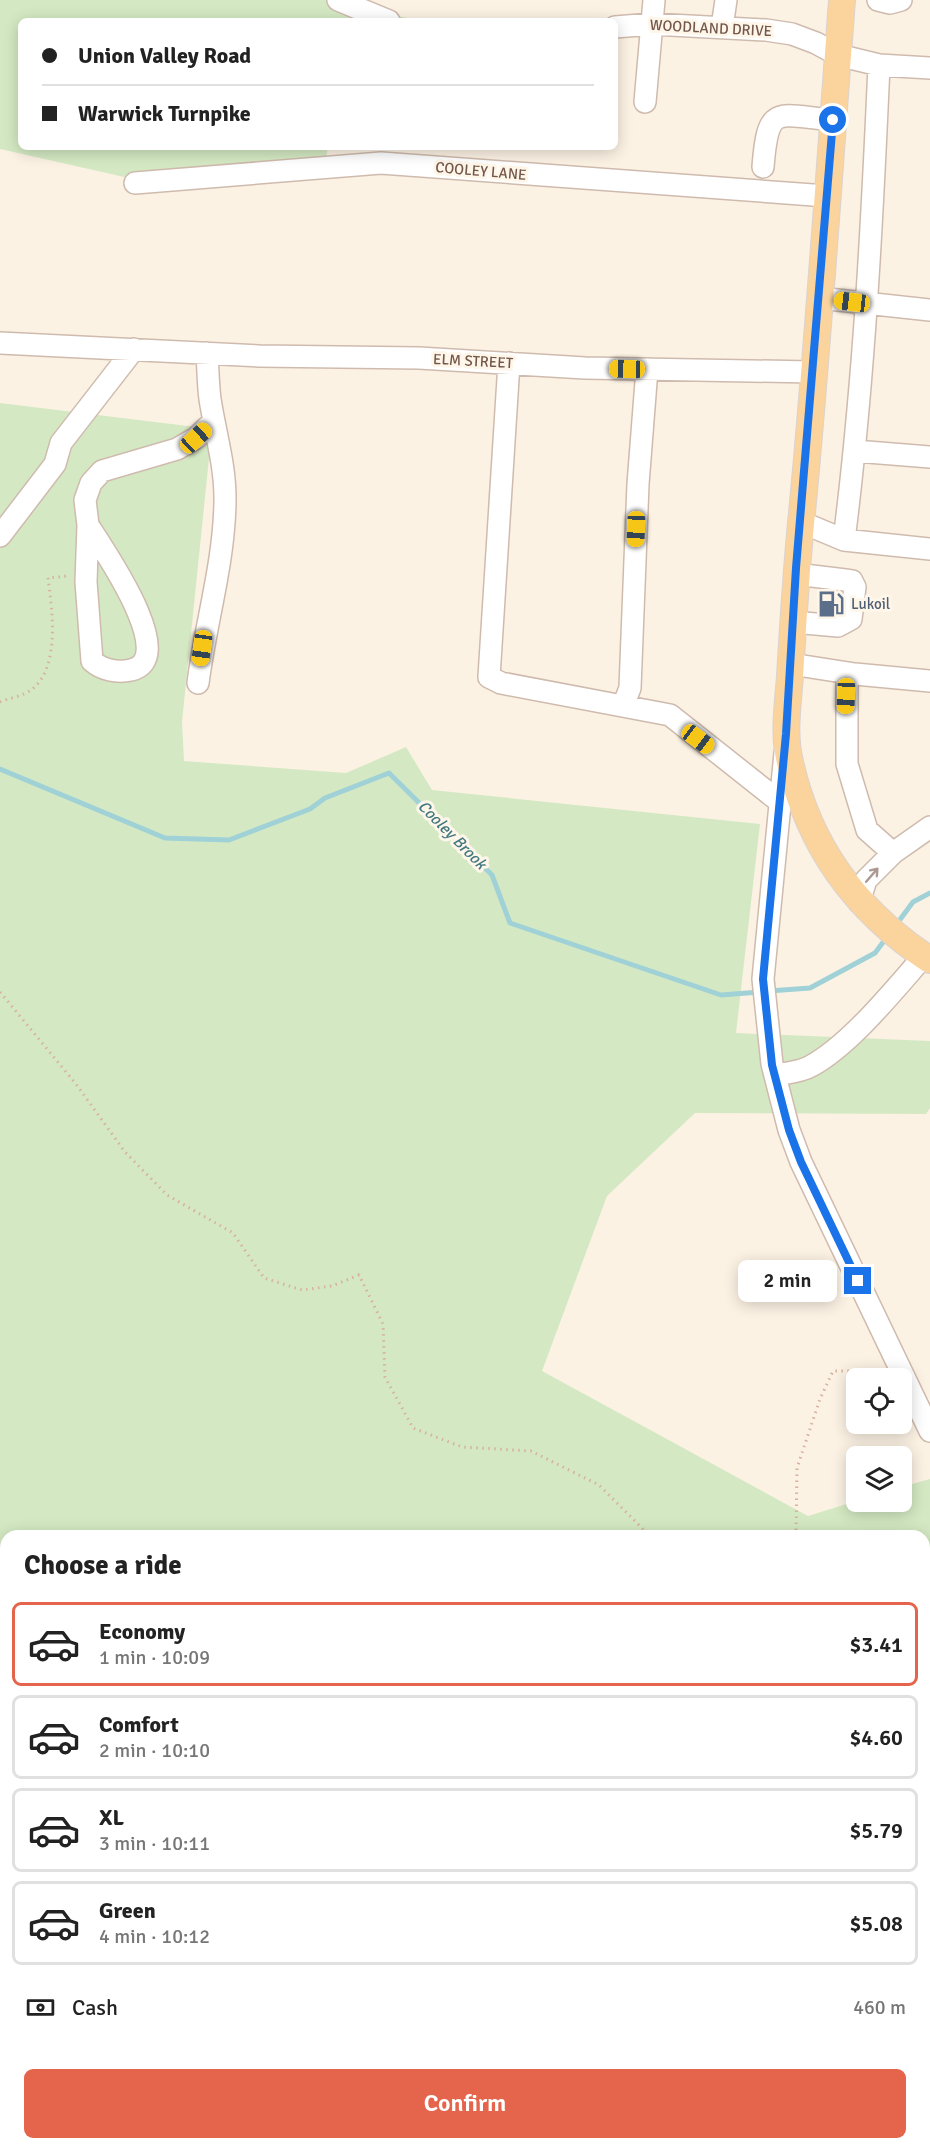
<!DOCTYPE html>
<meta charset="utf-8">
<style>
body{margin:0;font-family:Signika,sans-serif;background:#f6f6f6;color:#222;height:100vh;display:flex;flex-direction:column;font-size:22px;white-space:nowrap}
*{box-sizing:border-box;margin:0}
p{font-size:20px;color:#767676}
.icon{flex:none;width:33px;height:33px;fill:none;stroke:currentColor;stroke-width:2;stroke-linecap:round;stroke-linejoin:round}
.map{position:relative;flex:1;overflow:hidden}
.panel{position:absolute;left:0px;top:1530px;width:930px;height:620px;display:flex;flex-direction:column;background:#fff;border-radius:18px 18px 0 0;box-shadow:0 3px 15px #0003}
.panel>*{flex:none}
.hud{position:absolute;left:18px;top:18px;width:600px;height:132px;border-radius:9px;box-shadow:0 3px 15px #0003;display:grid;align-content:center;height:132px;padding:0 24px;background:#fff}
.buttons{position:absolute;left:846px;top:1368px;display:grid;gap:12px}
.buttons a{display:grid;place-items:center;width:66px;height:66px;border-radius:9px;background:#fff;box-shadow:0 3px 15px #0003;font-size:30px}
.end{position:absolute;width:27px;height:27px;margin:-14px;border:8px solid #1a73e8;background:#fff;box-shadow:0 0 0 3px #fff}
.from{border-radius:50%}
.bubble{position:absolute;height:42px;border-radius:9px;background:#fff;box-shadow:0 3px 15px #0003;font-size:20px;font-weight:600;line-height:42px;text-align:center}
.car{position:absolute;width:18px;height:36px;margin:-18px -9px;border-radius:8px;box-shadow:0 0 4px 2px #0007;background:linear-gradient(#f5c518 24%,#345 0 40%,#f5c518 0 76%,#345 0 86%,#f5c518 0)}
.hud b{display:flex;align-items:center;gap:21px;height:57px;font-size:22px}
.hud b+b{border-top:2px solid #e0e0e0}
.hud i{width:15px;height:15px;background:#222}
ul{padding:0;list-style:none}
li{display:flex;align-items:center;gap:18px;height:84px;margin:0 12px 9px;padding:0 12px;border:3px solid #e0e0e0;border-radius:9px}
li div{flex:1}
li b{display:block;font-size:22px}
li em{font-style:normal;font-weight:600}
li.active{border-color:#e4654b}
li>.icon{width:54px;height:54px;stroke-width:1.5}
h2{padding:0 24px;font-size:27px;line-height:72px}
.pay{display:flex;align-items:center;gap:15px;height:66px;padding:0 24px;font-size:22px}
.pay p{margin-inline-start:auto}
.primary-button{display:flex;gap:12px;margin-top:auto;padding:12px 24px}
.primary-button a{flex:1;height:69px;border-radius:9px;background:#e4654b;color:#fff;font-size:24px;font-weight:600;line-height:69px;text-align:center}
.map>svg:first-child{display:block}
.green{fill:#d4e9c3;fill-rule:evenodd}
.lines{fill:none;stroke-linecap:round;stroke-linejoin:round}
.stream{stroke:#9fd1d7;stroke-width:5}
.minor-casing{stroke:#cfbbae;stroke-width:24}
.major-casing{stroke:#dbd3d0;stroke-width:28}
.path{stroke:#d6b29f;stroke-width:3;stroke-dasharray:1.5 4.5;stroke-linecap:butt}
.minor{stroke:#fff;stroke-width:21}
.major{stroke:#fad39d;stroke-width:26}
.oneway{stroke:#ac9a92}
.route{stroke:#1a73e8;stroke-width:8}
.labels{text-anchor:middle;dominant-baseline:central;stroke-width:6;stroke-linejoin:round;paint-order:stroke}
.street-label{font-size:15px;fill:#74574a;stroke:#fff6ea}
.service-label{font-size:15px;fill:#4e5e75;stroke:#fff6ea;text-anchor:start}
.water-label{font-size:16px;font-style:italic;fill:#417980;stroke:#fff6ea}
</style>
<div class="map">
<svg width="930" height="2149" viewBox="0 0 930 2149">
<rect width="100%" height="100%" fill="#fcf2e4"/>
<path class="green" d="M0,0H346L372,11L423,21H21V147H328L324,169L133,179L0,149Z
M0,403L212,429L182,722L184,761L346,773L406,747L432,790L760,824L736,1033L930,1041V1108L926,1114L695,1113L607,1196L542,1371L808,1516L856,1501L902,1502V1487L930,1479V2149H0ZM6,1536H924V2144H6Z"/>
<g class="lines">
<path class="stream" d="M0,769L165,838L229,840L310,809L325,798L389,773L492,875L510,923L721,995L760,992
M896,925L913,902L930,893
M769,991L810,988L875,953L887,937"/>
<g class="minor-casing">
<path id="minor" d="M338,0L389,21
M878,0L890,3L901,0
M615,27L652,24L766,30L792,34L816,43L838,55L879,65L930,68
M722,27L726,0
M645,102L654,0
M763,167C768,103 776,115 833,120
M135,183L381,163L827,196
M819,298L930,310
M0,343L259,356L419,358L585,368L812,372
M509,363L489,677L501,683L670,715L780,802
M855,451L930,457
M801,522L844,540L930,549
M88,525C101,546 181,659 131,670C117,673 102,670 92,661L86,582L88,525L85,500L91,483L102,471L177,449L196,438L214,421
M0,536L55,464L61,443L134,349
M844,540C864,382 872,224 879,65
M793,622L838,626L851,619L855,587L852,581L845,580L796,574
M791,664L855,674L930,681
M847,673V764L867,830L893,853
M198,683C206,621 225,560 225,498C225,464 215,432 210,399C208,384 208,368 207,353
M623,706L630,688L638,484L647,369
M785,753L763,979L772,1064L789,1130L801,1162L930,1431
M859,902L866,880L893,853L930,827
M775,1075C786,1073 801,1072 811,1066C850,1045 894,990 924,956"/>
</g>
<g class="major-casing">
<path id="major" d="M842,0C829,174 818,349 801,523C796,574 793,625 790,676C788,704 783,734 790,762C809,848 857,912 930,960"/>
</g>
<path class="path" d="M0,702C9,698 23,696 31,690C61,668 52,609 48,578L67,576
M0,992L76,1084L125,1152L167,1195L233,1233L264,1278L302,1290L332,1286L359,1275L383,1324L385,1377L413,1428L462,1447L531,1451L599,1485L650,1536
M796,1536L797,1468L820,1399L833,1371H866L881,1375
M0,1812L6,1814
M0,1987L6,1984
M924,2023L930,2021
M889,2144H897
M899,2144L909,2149
M670,2149L683,2144"/>
<use href="#minor" class="minor"/>
<use href="#major" class="major"/>
</g>
<defs><path id="oneway-shaft" d="M-6 0H5M1.5-3L5.5 0L1.5 3" fill="none" stroke-width="1.6" stroke-linecap="round" stroke-linejoin="round" transform="scale(1.5)"/></defs>
<use class="oneway" href="#oneway-shaft" transform="translate(872 875) rotate(-49)"/>
<g class="lines">
<path class="route" d="M833,120L796,568L786,734L763,979L772,1065L789,1130L801,1162L858,1281"/>
</g>
<defs>
<g id="fuel-bare" transform="scale(2.07)"><path d="M-5.5-6h7V0h2V4h1.3V-2.5L3-4.5l.8-.8L6-3V5H2.5V1h-1V6h-7ZM-4.2-4.7v3.2H.2V-4.7Z" fill="#5c6f8a" stroke="#fff6ea" stroke-width="2.5" paint-order="stroke"/></g>
</defs>
<g fill-rule="evenodd">
<use href="#fuel-bare" x="831" y="604"/>
</g>
<g class="labels">
<g class="street-label">
<text transform="translate(711 28) rotate(3)">WOODLAND DRIVE</text>
<text transform="translate(481 171) rotate(5)">COOLEY LANE</text>
<text transform="translate(473 361) rotate(3)">ELM STREET</text>
</g>
<g class="service-label">
<text x="851" y="604">Lukoil</text>
</g>
<g class="water-label">
<text transform="translate(452 835) rotate(45)">Cooley Brook</text>
</g>
</g>
</svg>
<div class="buttons">
<a><svg class="icon" aria-label="locate" viewBox="0 0 24 24"><circle cx="12" cy="12" r="6"/><path d="M12 2v4M12 18v4M2 12h4M18 12h4"/></svg></a>
<a><svg class="icon" aria-label="layers" viewBox="0 0 24 24"><path d="M12 4l9 5-9 5-9-5zM3 14l9 5 9-5"/></svg></a>
</div>
<i class="end from" style="left:833px;top:120px"></i>
<i class="end" style="left:858px;top:1281px"></i>
<div class="bubble" style="left:738px;top:1260px;width:99px">2 min</div>
<i class="car" style="left:852px;top:302px;rotate:277deg"></i>
<i class="car" style="left:627px;top:369px;rotate:271deg"></i>
<i class="car" style="left:196px;top:438px;rotate:47deg"></i>
<i class="car" style="left:636px;top:529px;rotate:182deg"></i>
<i class="car" style="left:202px;top:648px;rotate:188deg"></i>
<i class="car" style="left:846px;top:696px;rotate:182deg"></i>
<i class="car" style="left:698px;top:739px;rotate:127deg"></i>
<div class="hud">
<b><i class="from"></i>Union Valley Road</b>
<b><i></i>Warwick Turnpike</b>
</div>
<section class="panel">
<h2>Choose a ride</h2>
<ul>
<li class="active"><svg class="icon" aria-label="car" viewBox="0 0 24 24"><path d="M5 17H2v-5l4-1 3-4h7l3 4 3 1v5h-3M9 17h6M6 11h13"/><circle cx="7" cy="17" r="2"/><circle cx="17" cy="17" r="2"/></svg><div><b>Economy</b><p>1 min · 10:09</p></div><em>$3.41</em></li>
<li><svg class="icon" aria-label="car" viewBox="0 0 24 24"><path d="M5 17H2v-5l4-1 3-4h7l3 4 3 1v5h-3M9 17h6M6 11h13"/><circle cx="7" cy="17" r="2"/><circle cx="17" cy="17" r="2"/></svg><div><b>Comfort</b><p>2 min · 10:10</p></div><em>$4.60</em></li>
<li><svg class="icon" aria-label="car" viewBox="0 0 24 24"><path d="M5 17H2v-5l4-1 3-4h7l3 4 3 1v5h-3M9 17h6M6 11h13"/><circle cx="7" cy="17" r="2"/><circle cx="17" cy="17" r="2"/></svg><div><b>XL</b><p>3 min · 10:11</p></div><em>$5.79</em></li>
<li><svg class="icon" aria-label="car" viewBox="0 0 24 24"><path d="M5 17H2v-5l4-1 3-4h7l3 4 3 1v5h-3M9 17h6M6 11h13"/><circle cx="7" cy="17" r="2"/><circle cx="17" cy="17" r="2"/></svg><div><b>Green</b><p>4 min · 10:12</p></div><em>$5.08</em></li>
</ul>
<div class="pay"><svg class="icon" aria-label="cash" viewBox="0 0 24 24"><path d="M3 7h18v10H3z"/><circle cx="12" cy="12" r="2"/></svg>Cash<p>460 m</p></div>
<div class="primary-button"><a>Confirm</a></div>
</section>
</div>
